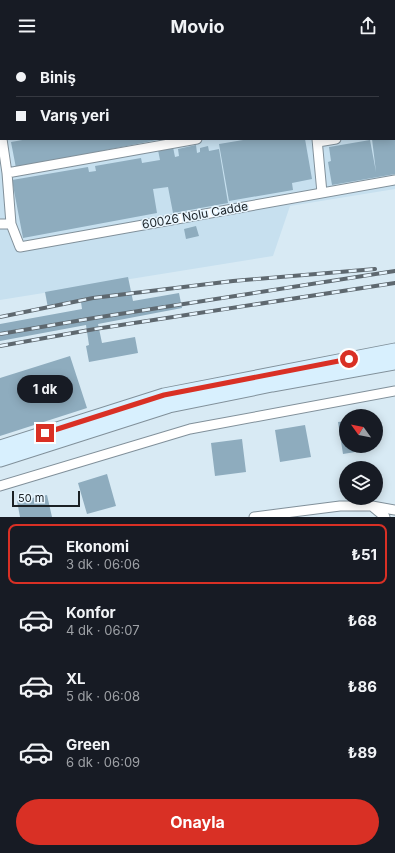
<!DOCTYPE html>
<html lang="tr">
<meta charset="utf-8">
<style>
body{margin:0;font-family:Inter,sans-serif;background:#20242c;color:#f1f3f6;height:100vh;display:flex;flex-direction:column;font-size:15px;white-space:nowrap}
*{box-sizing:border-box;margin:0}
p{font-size:13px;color:#9ea1a6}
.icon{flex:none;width:22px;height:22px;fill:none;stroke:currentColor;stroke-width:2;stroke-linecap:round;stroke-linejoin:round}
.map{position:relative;height:465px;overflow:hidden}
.side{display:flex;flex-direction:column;background:#171b24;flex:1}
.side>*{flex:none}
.hud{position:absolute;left:0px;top:0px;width:395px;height:88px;box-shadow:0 2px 10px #0003;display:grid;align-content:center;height:88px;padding:0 16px;background:#171b24}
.needle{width:26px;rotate:303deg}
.fabs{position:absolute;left:339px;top:357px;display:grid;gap:8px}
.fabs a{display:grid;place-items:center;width:44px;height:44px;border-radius:50%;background:#171b24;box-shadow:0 2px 10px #0003;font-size:20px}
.scale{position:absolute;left:12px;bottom:10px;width:68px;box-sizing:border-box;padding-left:4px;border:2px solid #1b2125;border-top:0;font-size:11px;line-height:14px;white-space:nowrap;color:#1b2125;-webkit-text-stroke:3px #e8f6ff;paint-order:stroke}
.end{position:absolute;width:18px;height:18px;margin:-9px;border:5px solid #d93025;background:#fff;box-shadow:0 0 0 2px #fff}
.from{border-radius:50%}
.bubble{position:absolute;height:28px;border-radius:14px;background:#171b24;box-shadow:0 2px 10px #0003;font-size:13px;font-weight:700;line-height:28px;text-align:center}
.hud b{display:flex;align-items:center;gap:14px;height:38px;font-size:15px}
.hud b+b{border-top:1px solid #363941}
.hud i{width:10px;height:10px;background:#f1f3f6}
ul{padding:7px 0 0;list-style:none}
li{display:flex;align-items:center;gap:12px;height:60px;margin:0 8px 6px;padding:0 8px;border:2px solid transparent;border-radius:8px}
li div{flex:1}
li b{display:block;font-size:15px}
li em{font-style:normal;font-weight:700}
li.current{border-color:#d93025}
li>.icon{width:36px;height:36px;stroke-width:1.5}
.action{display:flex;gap:8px;margin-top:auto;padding:8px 16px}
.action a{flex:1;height:46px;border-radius:24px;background:#d93025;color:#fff;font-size:16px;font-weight:700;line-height:46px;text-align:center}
header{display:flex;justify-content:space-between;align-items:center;height:52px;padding:0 16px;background:#171b24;font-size:18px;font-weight:700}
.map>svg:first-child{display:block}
.built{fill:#c7e0ef;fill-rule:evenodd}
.building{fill:#8eacbe}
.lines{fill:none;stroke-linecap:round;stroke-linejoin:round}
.street-casing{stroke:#81909a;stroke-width:11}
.secondary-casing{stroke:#81909a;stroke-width:15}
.street{stroke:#fff;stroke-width:9}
.secondary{stroke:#d8f0fe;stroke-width:13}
.rail-casing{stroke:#5e686f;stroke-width:4}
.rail{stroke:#e8f6ff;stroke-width:2.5;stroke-dasharray:8;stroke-linecap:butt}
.route{stroke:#d93025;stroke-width:5}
.labels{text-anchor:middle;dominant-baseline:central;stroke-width:3;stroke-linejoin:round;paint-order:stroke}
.street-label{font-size:12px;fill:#1b2125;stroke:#e8f6ff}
</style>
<header><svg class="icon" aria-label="menu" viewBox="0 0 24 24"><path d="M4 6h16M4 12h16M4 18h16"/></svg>Movio<svg class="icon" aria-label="share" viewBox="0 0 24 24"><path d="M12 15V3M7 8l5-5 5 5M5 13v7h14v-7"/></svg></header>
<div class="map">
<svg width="395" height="465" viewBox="0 0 395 465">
<rect width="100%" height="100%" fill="#d8eaf4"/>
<path class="built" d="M0,0H395V137L290,154L273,204L0,248ZM1,1H394V87H1Z"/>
<path class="building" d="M28,87H157V88L16,116L11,90Z
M249,87H305L312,127L292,131L293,138L229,149L219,92Z
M372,87H395V122L332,133L328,110L331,109L329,95L370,88L376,120Z
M196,93L197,101L200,100V96L208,94L209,99L219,97L228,151L173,161L168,135L153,137L157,161L23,186L12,128L88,115L89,120L96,119L95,114L141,106L142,111L160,108L158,98L173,95L175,105L179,104L178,97Z
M196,174L199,184L186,187L184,177Z
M128,225L133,249L179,241L182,256L98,272L102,291L135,285L138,301L89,310L86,294L89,293L86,273L0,289V272L82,257L81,250L48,256L45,240Z
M70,304L87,356L0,384V326Z
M346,369V394H373L374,397L343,402L338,370Z
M305,373L311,405L280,410L275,378Z
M242,387L246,420L215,424L211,391Z
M107,422L116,454L87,462L78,431Z
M47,443L52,465H20L17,449Z"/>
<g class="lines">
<g class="street-casing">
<path id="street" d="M300,0V1
M83,1L89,0
M0,16L1,15
M394,24H395
M0,74L1,80
M394,77H395
M317,87L322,141
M318,90L336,87
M7,121L197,87
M0,172H11L7,121L2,87
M11,172L20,195L395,128
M0,434L190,377L395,339
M373,455L385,465
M254,465L340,454H372L395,458"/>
</g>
<g class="secondary-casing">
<path id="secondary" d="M0,395L164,343L395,298
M0,408L169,354L272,333L395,311"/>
</g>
<use href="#street" class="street"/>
<use href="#secondary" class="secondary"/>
<g class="rail-casing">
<path id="rail" d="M0,265L93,246L233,229L375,217
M0,282L94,266L395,219
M0,294L95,277L395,231"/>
</g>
<use href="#rail" class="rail"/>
</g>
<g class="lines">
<path class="route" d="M45,381L164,343L349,307"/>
</g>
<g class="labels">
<g class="street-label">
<text transform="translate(195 163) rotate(-10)">60026 Nolu Cadde</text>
</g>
</g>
</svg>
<div class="fabs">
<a><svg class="needle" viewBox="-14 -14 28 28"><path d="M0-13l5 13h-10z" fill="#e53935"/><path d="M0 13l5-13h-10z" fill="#9ea1a6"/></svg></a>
<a><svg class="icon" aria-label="layers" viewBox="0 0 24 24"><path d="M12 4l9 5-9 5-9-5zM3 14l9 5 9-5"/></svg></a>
</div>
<div class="scale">50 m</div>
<i class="end from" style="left:349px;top:307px"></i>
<i class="end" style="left:45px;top:381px"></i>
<div class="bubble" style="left:17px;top:323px;width:56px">1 dk</div>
<div class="hud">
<b><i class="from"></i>Biniş</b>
<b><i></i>Varış yeri</b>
</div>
</div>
<section class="side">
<ul>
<li class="current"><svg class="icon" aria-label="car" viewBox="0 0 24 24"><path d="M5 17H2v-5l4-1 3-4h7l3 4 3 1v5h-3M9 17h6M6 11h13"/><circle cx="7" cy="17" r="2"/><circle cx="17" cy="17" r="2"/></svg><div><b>Ekonomi</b><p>3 dk · 06:06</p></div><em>₺51</em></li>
<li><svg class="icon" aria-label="car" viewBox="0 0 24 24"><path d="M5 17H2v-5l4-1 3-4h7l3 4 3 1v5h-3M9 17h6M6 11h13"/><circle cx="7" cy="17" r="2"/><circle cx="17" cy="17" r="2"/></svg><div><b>Konfor</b><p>4 dk · 06:07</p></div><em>₺68</em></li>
<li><svg class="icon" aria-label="car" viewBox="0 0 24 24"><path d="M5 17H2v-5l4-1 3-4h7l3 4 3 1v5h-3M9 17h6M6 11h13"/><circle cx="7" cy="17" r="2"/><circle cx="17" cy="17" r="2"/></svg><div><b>XL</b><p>5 dk · 06:08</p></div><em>₺86</em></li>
<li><svg class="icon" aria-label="car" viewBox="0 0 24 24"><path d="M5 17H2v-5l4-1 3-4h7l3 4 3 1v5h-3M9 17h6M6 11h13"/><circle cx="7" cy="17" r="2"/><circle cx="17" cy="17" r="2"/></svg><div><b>Green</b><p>6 dk · 06:09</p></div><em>₺89</em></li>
</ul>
<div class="action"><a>Onayla</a></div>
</section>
